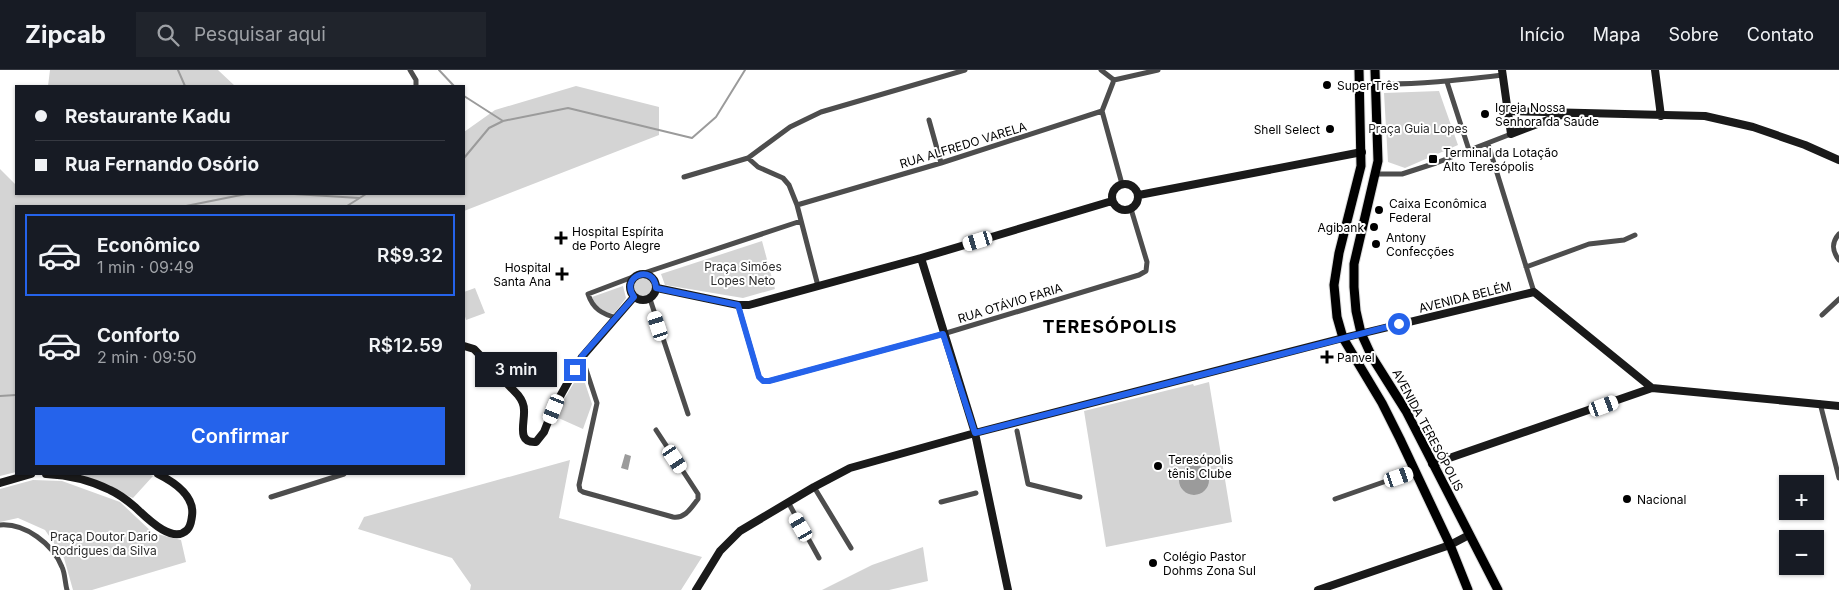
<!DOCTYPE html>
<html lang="pt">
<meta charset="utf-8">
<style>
body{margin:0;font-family:Inter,sans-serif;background:#20242c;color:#f1f3f6;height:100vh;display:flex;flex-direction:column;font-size:19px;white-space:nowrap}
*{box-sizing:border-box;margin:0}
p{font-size:16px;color:#9ea1a6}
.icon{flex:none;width:28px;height:28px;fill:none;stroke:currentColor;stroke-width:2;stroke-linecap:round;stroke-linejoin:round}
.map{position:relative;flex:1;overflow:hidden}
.drawer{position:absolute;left:15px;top:135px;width:450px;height:270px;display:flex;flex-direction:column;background:#171b24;border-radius:0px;box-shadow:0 1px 4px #0004}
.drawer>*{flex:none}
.banner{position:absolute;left:15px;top:15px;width:450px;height:110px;border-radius:0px;box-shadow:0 1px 4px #0004;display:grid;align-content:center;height:110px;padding:0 20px;background:#171b24}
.fabs{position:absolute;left:1779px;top:405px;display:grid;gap:10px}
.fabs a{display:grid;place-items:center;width:45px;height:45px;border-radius:0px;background:#171b24;box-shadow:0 1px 4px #0004;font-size:25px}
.end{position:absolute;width:22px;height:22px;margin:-11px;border:6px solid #2563eb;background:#fff;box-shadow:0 0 0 2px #fff}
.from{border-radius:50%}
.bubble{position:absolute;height:35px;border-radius:0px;background:#171b24;box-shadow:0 1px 4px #0004;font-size:16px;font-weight:600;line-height:35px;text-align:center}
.car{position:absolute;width:15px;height:30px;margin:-15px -8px;border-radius:6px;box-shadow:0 0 4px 1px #0007;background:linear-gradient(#fff 24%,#345 0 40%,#fff 0 76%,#345 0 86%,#fff 0)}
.banner b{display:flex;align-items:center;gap:18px;height:48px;font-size:19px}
.banner b+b{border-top:1px solid #363941}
.banner i{width:12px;height:12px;background:#f1f3f6}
ul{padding:9px 0 0;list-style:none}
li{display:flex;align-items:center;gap:15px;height:82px;margin:0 10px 8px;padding:0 10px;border:2px solid transparent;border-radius:0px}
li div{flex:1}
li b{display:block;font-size:19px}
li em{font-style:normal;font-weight:600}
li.on{border-color:#2563eb}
li>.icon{width:45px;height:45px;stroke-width:1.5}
.cta{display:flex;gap:10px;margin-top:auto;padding:10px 20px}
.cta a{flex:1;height:58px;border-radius:0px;background:#2563eb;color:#fff;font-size:20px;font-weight:600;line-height:58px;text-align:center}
header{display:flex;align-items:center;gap:30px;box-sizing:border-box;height:70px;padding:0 25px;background:#171b24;border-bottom:1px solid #363941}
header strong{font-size:24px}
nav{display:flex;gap:28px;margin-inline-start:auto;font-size:18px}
.search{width:350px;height:45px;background:#20242c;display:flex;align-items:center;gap:12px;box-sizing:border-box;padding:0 18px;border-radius:0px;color:#9ea1a6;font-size:19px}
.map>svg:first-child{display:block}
.green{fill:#d4d4d4}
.water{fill:#9b9b9b}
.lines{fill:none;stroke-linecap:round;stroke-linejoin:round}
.stream{stroke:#9b9b9b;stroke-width:2}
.primary-casing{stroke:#dbdbdb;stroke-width:11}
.street{stroke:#4d4d4d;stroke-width:5}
.secondary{stroke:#1a1a1a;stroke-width:8}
.primary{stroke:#000;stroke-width:9}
.route{stroke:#2563eb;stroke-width:6}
.poi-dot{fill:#000;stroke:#fff;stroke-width:2}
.labels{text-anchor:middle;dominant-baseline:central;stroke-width:4;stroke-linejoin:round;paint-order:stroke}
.poi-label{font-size:12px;fill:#000;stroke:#fff;text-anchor:start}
.park-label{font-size:12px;fill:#2b2b2b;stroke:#fff}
.street-label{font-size:12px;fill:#000;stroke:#fff}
.district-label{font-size:18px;font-weight:bold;letter-spacing:1px;fill:#000;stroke:#fff}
</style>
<header>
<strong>Zipcab</strong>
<div class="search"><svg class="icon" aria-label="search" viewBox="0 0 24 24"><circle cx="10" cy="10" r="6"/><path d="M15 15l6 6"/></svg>Pesquisar aqui</div>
<nav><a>Início</a><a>Mapa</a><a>Sobre</a><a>Contato</a></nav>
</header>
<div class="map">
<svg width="1839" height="520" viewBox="0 0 1839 520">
<rect width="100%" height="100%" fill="#fff"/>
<path class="green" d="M50,0H218L235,16H48Z
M576,16L659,37V65L464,141V136H16V402L0,406V99L16,115V124H464V62L495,40Z
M1439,21L1458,75L1405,98L1388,92L1384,23Z
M762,171L775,219L743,228L665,215L661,204Z
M632 217a11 11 0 1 1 22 0a11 11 0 1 1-22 0Z
M623,216L626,228L614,244C604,242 596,237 592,227Z
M475,218L485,243L466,250L464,243V222Z
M581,301L592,334L583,359L554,346Z
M1209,312L1232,452L1106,477L1084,341L1193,314L1194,316Z
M570,390L559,448L702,487L681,520H470L471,515L452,488L358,459L364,447Z
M74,404H148L153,406L133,428Z
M33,410L62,411L120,432L153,463L181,470L186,492L92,520H73L64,488L45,460L18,448L0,452V419Z
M923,477L928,511L889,520H822L872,495Z"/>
<path class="water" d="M625,384L631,386L628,400L621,398Z
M1179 410a15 15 0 1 1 30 0a15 15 0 1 1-30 0Z"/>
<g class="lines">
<path class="stream" d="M178,0L185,16
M439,0L454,16
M464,26L503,51
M464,88L489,58L503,51L568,38L692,68L716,47L745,0
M294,124L359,128
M186,136L246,124
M347,136L366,124
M0,326L16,325"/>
<g class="primary-casing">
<path id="primary" d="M1359,0L1361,96L1339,183L1334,215L1337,247L1343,268L1382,333L1400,369L1450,475L1468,520
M1375,0L1378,91L1354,194V217L1356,241L1361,263L1372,287L1406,341L1498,520"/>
</g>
<path class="street" d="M410,0L416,10V16
M1101,0L1114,10L1158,0
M1447,12L1469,80
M1376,14C1418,15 1460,10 1503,5
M1102,41L1122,114
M1102,41L1114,10
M929,50L941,93
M1488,74L1534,222
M748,88L758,97L783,108L789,115L797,135L818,216
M1376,104H1402L1436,93L1511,64
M684,107L748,88L790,57L821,42L965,0
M797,135L941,93L1102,41
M1839,164C1831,173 1832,181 1839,190
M1526,197L1589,174L1624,170L1635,165
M650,229L688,344
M738,235L759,307L763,311H769L943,264L1139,205L1146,201L1147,192L1131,139
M1822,245L1839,229
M617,248C602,244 593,239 588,224L638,205L801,151
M582,287L597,333L579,415L580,420L583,422L673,447C685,449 691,438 698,429V424L656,360
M1820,333L1839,408
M1017,361L1028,414L1080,427
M814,417L851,478
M271,427L344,404
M1335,429L1415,401
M788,432L819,488
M941,432L976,423
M0,455C25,453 53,474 62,497C65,503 65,513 67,520"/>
<path class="secondary" d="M1502,0L1511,64L1564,44
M1655,0L1661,46
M1508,41L1705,46L1753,57L1805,75L1839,90
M1112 127a13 13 0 1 1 26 0a13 13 0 1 1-26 0Z
M1139,125L1362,82
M921,188L975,363L1008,520
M630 217a13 13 0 1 1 26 0a13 13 0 1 1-26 0Z
M657,218L738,235H749L921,188L1112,131
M464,276L474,279L518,325C522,330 524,334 524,340C525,353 516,373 536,372L544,362L553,339L582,287L634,227
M1432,394L1652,318
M46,404C68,405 90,410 110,420C119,424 128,431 135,437C145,446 172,475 187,460C191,456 191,452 192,446C195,426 174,412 158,404
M0,413L31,404
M696,520L720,481L740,461L814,417L850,398L975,363L1343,268L1534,222L1652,318L1839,336
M1318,520L1450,475L1469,465"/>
<use href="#primary" class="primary"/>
</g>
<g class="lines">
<path class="route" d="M575,300L582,286L634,227C619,206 654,193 656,218L738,235L759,307L763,311H769L943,264L975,363L1399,254"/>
</g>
<g class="poi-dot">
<circle cx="1327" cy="15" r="5"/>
<circle cx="1485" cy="44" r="5"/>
<circle cx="1330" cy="59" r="5"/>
<rect x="1428" y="84" width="10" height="10" rx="2.5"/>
<circle cx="1379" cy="140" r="5"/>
<circle cx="1374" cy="157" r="5"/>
<path d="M558.5 160.5h5v5h5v5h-5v5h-5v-5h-5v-5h5z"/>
<circle cx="1376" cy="174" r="5"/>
<path d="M559.5 196.5h5v5h5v5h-5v5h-5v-5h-5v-5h5z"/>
<path d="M1324.5 279.5h5v5h5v5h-5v5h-5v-5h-5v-5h5z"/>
<circle cx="1158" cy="396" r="5"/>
<circle cx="1627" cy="429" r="5"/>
<circle cx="1153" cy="493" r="5"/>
</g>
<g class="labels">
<g class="poi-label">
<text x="1337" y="15">Super Três</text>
<text x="1495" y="37">Igreja Nossa<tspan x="1495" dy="14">Senhora da Saúde</tspan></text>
<text x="1320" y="59" text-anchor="end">Shell Select</text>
<text x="1443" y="82">Terminal da Lotação<tspan x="1443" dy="14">Alto Teresópolis</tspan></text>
<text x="1389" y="133">Caixa Econômica<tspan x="1389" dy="14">Federal</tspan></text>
<text x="1364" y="157" text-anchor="end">Agibank</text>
<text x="572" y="161">Hospital Espírita<tspan x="572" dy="14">de Porto Alegre</tspan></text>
<text x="1386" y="167">Antony<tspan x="1386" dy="14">Confecções</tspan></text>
<text x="551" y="197" text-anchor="end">Hospital<tspan x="551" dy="14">Santa Ana</tspan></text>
<text x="1337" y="287">Panvel</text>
<text x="1168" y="389">Teresópolis<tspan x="1168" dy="14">tênis Clube</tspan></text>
<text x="1637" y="429">Nacional</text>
<text x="1163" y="486">Colégio Pastor<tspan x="1163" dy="14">Dohms Zona Sul</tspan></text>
</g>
<g class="park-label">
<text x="1418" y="58">Praça Guia Lopes</text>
<text x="743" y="196">Praça Simões<tspan x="743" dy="14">Lopes Neto</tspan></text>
<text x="104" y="466">Praça Doutor Dario<tspan x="104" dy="14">Rodrigues da Silva</tspan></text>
</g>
<g class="street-label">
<text transform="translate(963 75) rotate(-17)">RUA ALFREDO VARELA</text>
<text transform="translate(1465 227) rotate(-14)">AVENIDA BELÉM</text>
<text transform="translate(1010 233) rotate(-17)">RUA OTÁVIO FARIA</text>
<text transform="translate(1428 360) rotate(62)">AVENIDA TERESÓPOLIS</text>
</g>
<g class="district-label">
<text x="1110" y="256">TERESÓPOLIS</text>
</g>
</g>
</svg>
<div class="fabs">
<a>+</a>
<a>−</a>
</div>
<i class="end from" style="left:1399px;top:254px"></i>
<i class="end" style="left:575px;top:300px"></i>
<div class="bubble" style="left:475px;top:282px;width:82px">3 min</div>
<i class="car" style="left:978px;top:171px;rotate:253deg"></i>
<i class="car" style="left:658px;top:256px;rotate:342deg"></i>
<i class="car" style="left:1604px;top:336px;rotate:70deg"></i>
<i class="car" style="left:554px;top:339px;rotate:202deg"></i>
<i class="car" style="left:675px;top:389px;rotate:146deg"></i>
<i class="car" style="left:1399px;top:407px;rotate:71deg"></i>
<i class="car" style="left:801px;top:457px;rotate:330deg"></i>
<div class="banner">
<b><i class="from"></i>Restaurante Kadu</b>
<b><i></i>Rua Fernando Osório</b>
</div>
<section class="drawer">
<ul>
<li class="on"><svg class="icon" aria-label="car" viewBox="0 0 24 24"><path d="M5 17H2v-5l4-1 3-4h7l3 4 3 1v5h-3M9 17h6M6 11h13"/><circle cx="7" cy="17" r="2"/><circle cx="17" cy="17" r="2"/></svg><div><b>Econômico</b><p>1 min · 09:49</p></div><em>R$9.32</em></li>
<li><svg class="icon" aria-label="car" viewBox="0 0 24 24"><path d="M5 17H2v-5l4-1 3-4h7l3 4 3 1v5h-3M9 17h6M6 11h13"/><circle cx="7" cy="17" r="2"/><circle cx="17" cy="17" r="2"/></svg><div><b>Conforto</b><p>2 min · 09:50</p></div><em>R$12.59</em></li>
</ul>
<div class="cta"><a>Confirmar</a></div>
</section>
</div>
